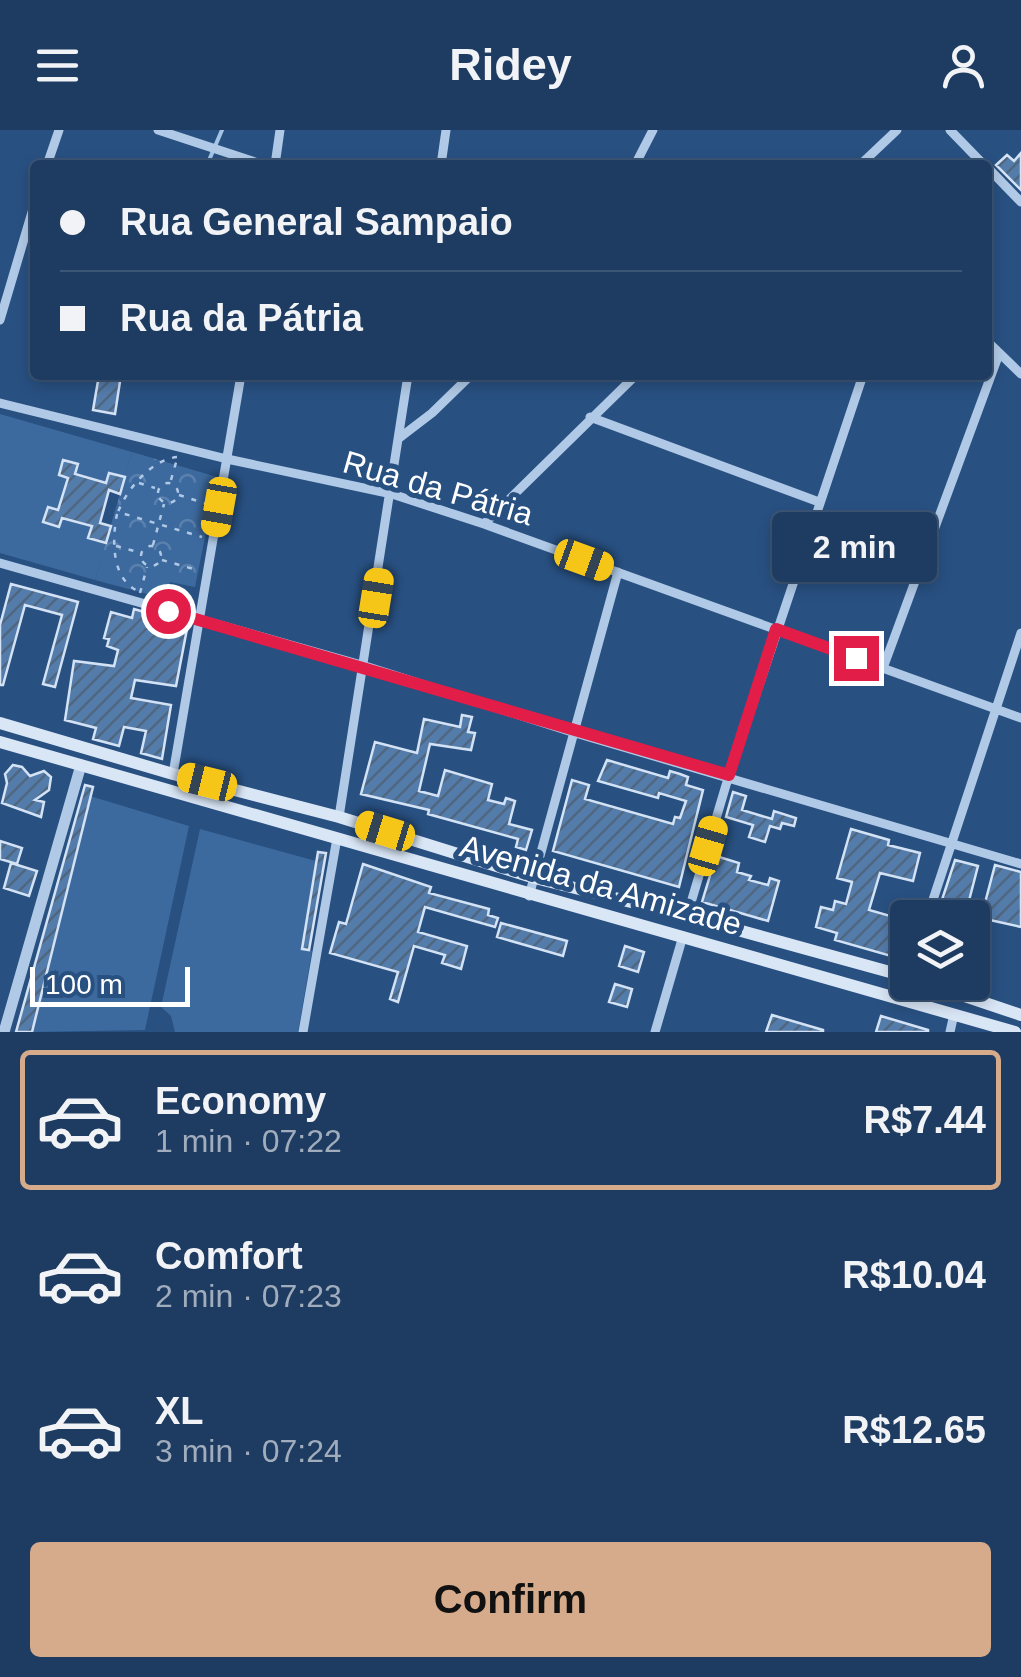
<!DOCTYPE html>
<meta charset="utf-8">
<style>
body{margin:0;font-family:Helvetica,sans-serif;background:#2b476a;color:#f1f3f6;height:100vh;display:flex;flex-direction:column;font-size:38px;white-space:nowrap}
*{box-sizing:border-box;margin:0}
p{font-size:32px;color:#a1adbd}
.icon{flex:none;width:55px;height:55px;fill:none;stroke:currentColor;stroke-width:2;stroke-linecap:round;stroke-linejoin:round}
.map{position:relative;height:902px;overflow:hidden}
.side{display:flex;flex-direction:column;background:#1e3c61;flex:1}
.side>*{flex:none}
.hud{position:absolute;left:30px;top:30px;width:962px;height:220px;border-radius:10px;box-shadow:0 5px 15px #0003,0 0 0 2px #3c5676;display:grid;align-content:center;height:220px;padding:0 30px;background:#1e3c61}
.controls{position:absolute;left:890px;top:770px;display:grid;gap:20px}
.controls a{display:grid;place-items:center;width:100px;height:100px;border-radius:10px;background:#1e3c61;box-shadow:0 5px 15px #0003,0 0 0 2px #3c5676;font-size:50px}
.scale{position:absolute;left:30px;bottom:25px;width:160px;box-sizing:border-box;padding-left:10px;border:5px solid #fff;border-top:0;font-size:28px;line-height:35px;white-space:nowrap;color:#fff;-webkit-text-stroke:8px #285081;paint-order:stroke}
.end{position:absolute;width:45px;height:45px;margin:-22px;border:12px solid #e11d48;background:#fff;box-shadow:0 0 0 5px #fff}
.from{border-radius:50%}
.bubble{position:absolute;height:70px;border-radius:10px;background:#1e3c61;box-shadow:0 5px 15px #0003,0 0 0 2px #3c5676;font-size:32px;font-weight:800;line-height:70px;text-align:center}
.car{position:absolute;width:30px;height:60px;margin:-30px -15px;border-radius:12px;box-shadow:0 0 8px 2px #0007;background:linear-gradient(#f5c518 24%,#345 0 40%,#f5c518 0 76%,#345 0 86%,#f5c518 0)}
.hud b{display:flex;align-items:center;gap:35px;height:95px;font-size:38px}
.hud b+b{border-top:2px solid #3c5676}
.hud i{width:25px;height:25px;background:#f1f3f6}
ul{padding:18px 0 0;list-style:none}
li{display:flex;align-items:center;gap:30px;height:140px;margin:0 20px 15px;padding:0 10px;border:5px solid transparent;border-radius:10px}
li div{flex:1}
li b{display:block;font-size:38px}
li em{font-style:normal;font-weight:800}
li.selected{border-color:#d6ab8b}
li>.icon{width:90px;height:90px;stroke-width:1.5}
.action{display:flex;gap:20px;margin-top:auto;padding:20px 30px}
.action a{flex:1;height:115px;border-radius:10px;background:#d6ab8b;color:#111;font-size:40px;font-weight:800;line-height:115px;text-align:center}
header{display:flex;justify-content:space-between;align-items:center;height:130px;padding:0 30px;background:#1e3c61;font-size:45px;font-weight:800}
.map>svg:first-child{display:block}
.grass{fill:#3d6a9e}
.park{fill:url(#park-crowns)}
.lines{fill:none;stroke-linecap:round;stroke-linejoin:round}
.stream{stroke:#a4c4e6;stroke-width:4}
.building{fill:url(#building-hatch);stroke:#d3e3f5;stroke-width:2.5}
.path{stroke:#b0c9e6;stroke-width:2.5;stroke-dasharray:5 8;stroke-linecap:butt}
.minor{stroke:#b0c9e6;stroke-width:9}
.tertiary{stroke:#b0c9e6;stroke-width:11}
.secondary{stroke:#d9e6f6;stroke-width:12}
.route{stroke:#e11d48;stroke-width:12}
.labels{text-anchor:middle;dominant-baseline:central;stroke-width:10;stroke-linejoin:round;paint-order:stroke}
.street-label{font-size:32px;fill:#fff;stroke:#285081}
</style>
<header><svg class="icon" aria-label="menu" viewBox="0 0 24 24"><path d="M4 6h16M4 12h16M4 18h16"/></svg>Ridey<svg class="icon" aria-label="person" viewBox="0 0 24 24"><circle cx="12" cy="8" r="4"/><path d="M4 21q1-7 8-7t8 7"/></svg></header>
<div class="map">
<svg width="1021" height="902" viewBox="0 0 1021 902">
<defs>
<pattern id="park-crowns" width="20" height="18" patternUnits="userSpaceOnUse" patternTransform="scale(2.5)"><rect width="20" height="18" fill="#3d6a9e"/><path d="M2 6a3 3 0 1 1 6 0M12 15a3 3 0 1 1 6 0" fill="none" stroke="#5a80ad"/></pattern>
<pattern id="building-hatch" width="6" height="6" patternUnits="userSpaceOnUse" patternTransform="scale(2.5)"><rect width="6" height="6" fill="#547cab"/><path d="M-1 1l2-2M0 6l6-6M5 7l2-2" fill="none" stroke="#506680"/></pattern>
</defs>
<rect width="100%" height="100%" fill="#285081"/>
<path class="grass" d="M0,284L132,322L125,347L109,343L106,353L75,344L63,330L59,345L68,348L58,380L47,378L44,393L59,397L62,388L92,396L89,408L106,413L95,450L0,423Z
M90,666L189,696L145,900L32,902Z
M200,699L316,731L302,818L312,821L298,902H175L171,886L161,877Z"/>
<path class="park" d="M132,322L217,347L195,457L170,452L166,469L95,450Z"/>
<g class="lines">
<path class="stream" d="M207,35L222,0"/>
</g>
<path class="building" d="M1021,23V60L996,35L1007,25L1014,31Z
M99,245H121L115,284L93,280Z
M63,330L78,334L75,344L106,353L109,343L125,347L120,364L109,360L100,393L111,396L106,413L88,408L92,396L62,388L59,397L43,392L48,377L58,380L68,348L59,345Z
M11,454L78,472L55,557L43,554L62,485L25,475L3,555H0V495Z
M134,479L165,488L163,495L187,499L176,556L135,550L131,568L171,575L162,629L141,623L146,601L124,597L119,616L93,609L96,598L65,590L74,531L114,536L118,520L107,516L109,509L104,508L111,482L132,488Z
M462,585L472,587L468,602L475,603L471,620L430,614L419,661L438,666L445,640L492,654L488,670L504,674L506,668L515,671L509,694L532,700L526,720L516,717L518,709L428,684L429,680L361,664L375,612L417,623L424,589L460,597Z
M607,630L668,648L670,641L680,644L688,647L686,655L703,660L679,757L553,721L572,650L589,655L585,669L673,694L675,687L680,688L686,671L659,663L658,668L598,651Z
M13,635L22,637L30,646L44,641L51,647L49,660L35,670L44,672L41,687L2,673L7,653L5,644Z
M85,655L93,657L32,902H16Z
M733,662L746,666L742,680L772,689L774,681L796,688L794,696L782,693L780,699L770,696L765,712L749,707L753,695L726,687Z
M851,699L889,710L888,715L920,723L913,751L880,743L869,780L908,791L898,828L835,810L837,803L816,797L821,777L833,780L835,771L846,774L852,752L837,748Z
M0,711L22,718L17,734L0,729Z
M318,722L326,723L309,820L302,819Z
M716,726L739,733L737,742L751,746L749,750L768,755L770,748L779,751L768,791L702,772Z
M955,730L978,736L965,786L948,782L947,788H936Z
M11,733L37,741L29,766L4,758Z
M363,734L431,757L429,763L489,779L488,785L498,788L495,797L425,777L418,802L467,816L461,839L442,833L445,825L414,816L398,872L390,869L398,842L330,823L339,792L346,794Z
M995,735L1021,742V797L981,788Z
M501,793L567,811L563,826L497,807Z
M625,816L644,822L638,842L619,836Z
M972,825L984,828L979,847L990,850L986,863L956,852H972Z
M615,854L632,859L627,877L609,872Z
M772,885L823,900V902H766Z
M881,886L928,900V902H876Z"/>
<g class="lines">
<path class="path" d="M177,327C151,330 127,359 118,382L202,407
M171,350L177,329
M158 363a10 10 0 1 1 20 0a10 10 0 1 1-20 0Z
M139,353L155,358
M179,365L210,375
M117,384C112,409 111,449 138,461
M153,415L164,374
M141 426a10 10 0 1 1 20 0a10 10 0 1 1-20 0Z
M116,416L138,422
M162,430L197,440
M140,463L147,437"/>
<path class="minor" d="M158,0L264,35
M950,0L984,35
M47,35L59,0
M275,35L280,0
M441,35L446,0
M635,35L653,0
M860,35L897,0
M988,38L1021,72
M0,190L35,72
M988,212L1021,244
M0,273L227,329L392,364L484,394L1021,588
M590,287L819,372
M398,309L432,283L471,245
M484,394L636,245
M0,433L365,536L572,602L1021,734
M883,538L999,224
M173,644L241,245
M339,687L408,245
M529,766L618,442
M687,786L729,645L863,245
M927,788L1021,503
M303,902L337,708
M655,902L683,806
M950,902L954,884"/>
<path class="tertiary" d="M4,902L81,635"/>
<path class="secondary" d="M0,593L173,644L339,687L535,748L687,786L908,847
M0,612L1015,902
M923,852L1021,885"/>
</g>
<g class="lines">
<path class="route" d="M168,481L729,645L776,499L856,528"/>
</g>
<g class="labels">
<g class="street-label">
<text transform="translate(438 358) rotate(16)">Rua da Pátria</text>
<text transform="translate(601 755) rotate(16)">Avenida da Amizade</text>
</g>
</g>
</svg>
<div class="controls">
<a><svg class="icon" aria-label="layers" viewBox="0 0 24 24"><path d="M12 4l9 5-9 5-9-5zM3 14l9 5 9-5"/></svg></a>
</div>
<div class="scale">100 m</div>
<i class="end from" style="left:168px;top:481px"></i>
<i class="end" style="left:856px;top:528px"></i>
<div class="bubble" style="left:772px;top:382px;width:165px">2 min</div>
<i class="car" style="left:219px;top:377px;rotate:190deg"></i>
<i class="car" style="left:584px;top:430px;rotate:110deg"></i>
<i class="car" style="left:376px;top:468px;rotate:9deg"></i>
<i class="car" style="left:207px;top:652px;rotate:284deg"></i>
<i class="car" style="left:385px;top:701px;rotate:287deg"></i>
<i class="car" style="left:708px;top:716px;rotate:16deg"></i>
<div class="hud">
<b><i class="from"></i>Rua General Sampaio</b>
<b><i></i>Rua da Pátria</b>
</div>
</div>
<section class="side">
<ul>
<li class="selected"><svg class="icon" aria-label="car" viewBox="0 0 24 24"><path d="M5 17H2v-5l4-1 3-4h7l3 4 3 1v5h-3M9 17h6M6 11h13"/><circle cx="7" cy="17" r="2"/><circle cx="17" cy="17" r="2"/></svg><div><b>Economy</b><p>1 min · 07:22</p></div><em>R$7.44</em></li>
<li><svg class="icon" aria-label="car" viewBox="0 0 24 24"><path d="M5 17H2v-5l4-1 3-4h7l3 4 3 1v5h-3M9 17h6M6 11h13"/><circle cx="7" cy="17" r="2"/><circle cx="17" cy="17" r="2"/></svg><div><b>Comfort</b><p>2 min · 07:23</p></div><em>R$10.04</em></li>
<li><svg class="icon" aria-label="car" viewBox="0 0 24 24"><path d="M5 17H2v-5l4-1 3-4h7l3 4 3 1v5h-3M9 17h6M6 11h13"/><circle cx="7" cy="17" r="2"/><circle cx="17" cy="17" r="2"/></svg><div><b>XL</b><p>3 min · 07:24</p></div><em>R$12.65</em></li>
</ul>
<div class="action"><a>Confirm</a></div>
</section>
